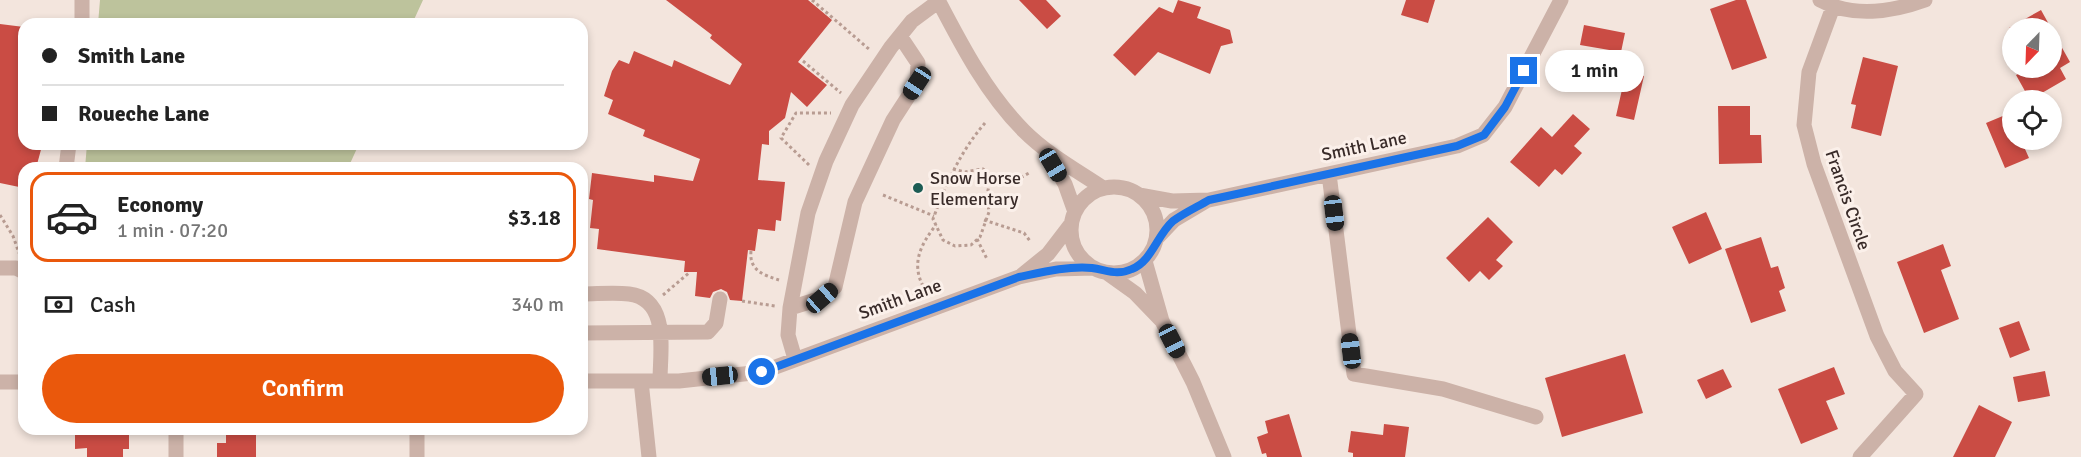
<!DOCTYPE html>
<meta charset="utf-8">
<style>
body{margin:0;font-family:Signika,sans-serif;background:#f6f6f6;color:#222;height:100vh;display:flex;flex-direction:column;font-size:22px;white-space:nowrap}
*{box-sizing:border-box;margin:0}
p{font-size:20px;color:#767676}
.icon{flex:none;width:33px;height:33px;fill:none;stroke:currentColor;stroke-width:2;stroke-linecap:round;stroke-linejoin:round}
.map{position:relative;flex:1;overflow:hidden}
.drawer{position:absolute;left:18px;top:162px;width:570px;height:273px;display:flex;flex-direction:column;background:#fff;border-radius:18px;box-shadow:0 3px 9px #0003}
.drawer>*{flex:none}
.banner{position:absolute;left:18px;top:18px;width:570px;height:132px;border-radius:18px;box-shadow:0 3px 9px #0003;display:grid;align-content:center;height:132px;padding:0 24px;background:#fff}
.needle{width:39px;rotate:203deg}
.fabs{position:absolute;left:2002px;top:18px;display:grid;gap:12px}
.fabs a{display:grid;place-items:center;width:60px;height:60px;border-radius:50%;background:#fff;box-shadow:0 3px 9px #0003;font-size:30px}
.end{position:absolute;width:27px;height:27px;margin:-14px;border:8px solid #1a73e8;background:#fff;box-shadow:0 0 0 3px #fff}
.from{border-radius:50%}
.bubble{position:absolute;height:42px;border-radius:21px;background:#fff;box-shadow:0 3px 9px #0003;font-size:20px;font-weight:600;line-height:42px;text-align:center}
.car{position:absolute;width:18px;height:36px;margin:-18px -9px;border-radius:8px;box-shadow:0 0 4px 2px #0007;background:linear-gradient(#222 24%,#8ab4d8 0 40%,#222 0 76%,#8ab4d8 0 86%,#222 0)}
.banner b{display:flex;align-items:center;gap:21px;height:57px;font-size:22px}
.banner b+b{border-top:2px solid #e0e0e0}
.banner i{width:15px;height:15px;background:#222}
ul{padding:10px 0 0;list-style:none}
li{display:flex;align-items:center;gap:18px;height:90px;margin:0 12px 9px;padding:0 12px;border:3px solid transparent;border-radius:18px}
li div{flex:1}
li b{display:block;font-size:22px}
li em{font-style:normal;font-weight:600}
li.on{border-color:#ea580c}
li>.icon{width:54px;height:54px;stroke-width:1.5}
.pay{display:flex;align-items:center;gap:15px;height:66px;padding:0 24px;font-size:22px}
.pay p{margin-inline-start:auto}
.action{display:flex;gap:12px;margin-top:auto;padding:12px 24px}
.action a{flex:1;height:69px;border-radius:36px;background:#ea580c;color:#fff;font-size:24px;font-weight:600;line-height:69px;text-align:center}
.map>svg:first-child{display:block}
.green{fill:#bdc39c}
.building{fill:#ca4c44}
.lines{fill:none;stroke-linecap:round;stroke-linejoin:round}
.path{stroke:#b89c92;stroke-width:3;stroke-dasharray:3 3;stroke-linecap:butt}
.minor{stroke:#ccb2a8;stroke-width:15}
.route{stroke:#1a73e8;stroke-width:8}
.poi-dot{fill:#1c5c54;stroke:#fbf0ea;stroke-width:2}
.labels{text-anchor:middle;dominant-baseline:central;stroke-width:6;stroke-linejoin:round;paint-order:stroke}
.street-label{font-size:18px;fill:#392b29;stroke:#fbf0ea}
.poi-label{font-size:18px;fill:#392b29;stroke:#fbf0ea;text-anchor:start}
</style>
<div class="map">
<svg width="2081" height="457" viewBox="0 0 2081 457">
<rect width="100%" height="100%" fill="#f3e5dd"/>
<path class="green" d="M100,0H423L412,24H98Z
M87,144H359L348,168H85Z"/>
<path class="building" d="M666,0H808L832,20L798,62L827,85L807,107L791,92L785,118L769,131V145L762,144L758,180L785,182L781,221L776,220L775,231L758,229L755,251L748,250L742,301L730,300L727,292L721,289L713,292L710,298L695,296L697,272H684L685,261L597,249L599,229L590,228L593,200L589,199L592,173L654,182V175L693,181L700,159L643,136L645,130L608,114L613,100L604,96L612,71L619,60L629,64L634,51L672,67L674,60L730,85L742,64L710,38L712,35Z
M1019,0H1046L1061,16L1047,29Z
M1178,0L1201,7L1197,18L1230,30L1233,43L1221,46L1210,74L1158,52L1135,76L1113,55L1159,7L1173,13Z
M1406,0H1435L1428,23L1401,15Z
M1736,0H1746L1767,58L1732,70L1710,9Z
M2041,10L2051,28H2009Z
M0,24L24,27V144L42,146L36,168H24V188L0,183Z
M1584,25L1625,33L1621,52L1580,45Z
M2052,30L2070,62L2060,68L2066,79L2030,100L2016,75L2030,68H2052Z
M1863,57L1898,66L1881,136L1851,128L1856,105L1851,104Z
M1626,72L1644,76L1634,120L1616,116Z
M1718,106H1750V135H1761L1762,163L1719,164Z
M2010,113L2013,121V140H2021L2029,158L2005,168L1986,123Z
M1573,114L1590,129L1574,146L1582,153L1562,175L1555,169L1539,187L1510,162L1541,127L1552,137Z
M1706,212L1722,249L1689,264L1672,227Z
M1488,217L1513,242L1496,260L1503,266L1489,280L1480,271L1469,282L1446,258Z
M1761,237L1771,268L1778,266L1785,288L1779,291L1786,311L1751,323L1725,249Z
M1943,244L1951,266L1941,270L1959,319L1924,333L1897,262Z
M2019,321L2030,350L2010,358L1999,328Z
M1625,354L1643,413L1562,437L1545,378Z
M1834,367L1845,394L1826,401L1838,429L1801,444L1778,389Z
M1723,369L1732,387L1706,399L1697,380Z
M2045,371L2050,396L2018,402L2013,377Z
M1979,405L2012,422L1995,457H1953Z
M1289,414L1302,457H1267L1266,453L1262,454L1257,437L1268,433L1265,421Z
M1384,424L1409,427L1405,457H1353V453L1348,452L1351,431L1383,435Z
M226,433H256V457H217V443H226Z
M75,434H129V449H123V457H87V448L75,449Z"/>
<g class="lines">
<path class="path" d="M812,0L870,50
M803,61L841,93
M809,165L781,138L796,113H831
M953,169L965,172L983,169L991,176L987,195L989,212L980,237L971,245L955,246L943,240L933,219C946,184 960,152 985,123
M991,181L1020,178L1029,173
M883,195L934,216
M0,215L13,236L19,253
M984,220L1024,233L1030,241
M977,239L987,259
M751,251C749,270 763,275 779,280
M923,286C911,263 921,244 936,225
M663,295L690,272
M742,301L775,306"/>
<path class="minor" d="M82,0V24
M938,0C962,46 987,94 1024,131C1047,154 1076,170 1103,188
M1820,0C1852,18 1892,12 1925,0
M1833,7L1809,72L1804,125L1814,164L1877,336L1895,371L1916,394L1860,457
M1047,154L1065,184L1075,212
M66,168L69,144
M1329,174L1354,374L1443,389L1536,417
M1071 230a43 43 0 1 1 86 0a43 43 0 1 1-86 0Z
M1139,195L1172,201L1209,200L1457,146L1483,135L1505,107L1561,0
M1156,239L1174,220L1206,201
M1145,261L1162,321L1193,382L1224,457
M0,268H16L24,272
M1107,273L1135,293L1162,321
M1022,275L1048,254L1071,224
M582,294C597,294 614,292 629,294C670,299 660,351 660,381
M790,308L822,298L835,287L855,202L893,120L917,83L918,63L900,36
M582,333L708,332L716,323L720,299
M795,359L788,335L790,308L808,213L826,161L852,105L891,47L912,21L939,1
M582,381H679L762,372L1019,277L1056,269L1094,268
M641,381L649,457
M0,382H24
M176,429V457
M417,429V457"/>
</g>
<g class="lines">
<path class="route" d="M762,372L1019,277C1043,272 1067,266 1092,268C1107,270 1117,276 1132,269C1152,261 1157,235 1173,221C1184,213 1197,207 1209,200L1457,146L1484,135L1505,107L1524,71"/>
</g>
<circle class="poi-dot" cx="918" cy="188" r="6"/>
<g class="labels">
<g class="street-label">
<text transform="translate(1364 146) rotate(-12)">Smith Lane</text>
<text transform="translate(1848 200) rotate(71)">Francis Circle</text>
<text transform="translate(900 299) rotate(-20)">Smith Lane</text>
</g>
<g class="poi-label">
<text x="930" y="178">Snow Horse<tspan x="930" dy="21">Elementary</tspan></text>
</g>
</g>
</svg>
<div class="fabs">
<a><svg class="needle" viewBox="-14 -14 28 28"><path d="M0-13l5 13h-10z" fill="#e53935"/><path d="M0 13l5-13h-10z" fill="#767676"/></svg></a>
<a><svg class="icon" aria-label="locate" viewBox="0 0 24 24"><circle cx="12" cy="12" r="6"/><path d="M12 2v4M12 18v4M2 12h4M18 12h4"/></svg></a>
</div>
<i class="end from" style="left:762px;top:372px"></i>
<i class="end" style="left:1524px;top:71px"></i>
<div class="bubble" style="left:1545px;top:50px;width:99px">1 min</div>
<i class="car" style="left:917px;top:83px;rotate:213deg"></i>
<i class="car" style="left:1053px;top:165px;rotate:149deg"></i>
<i class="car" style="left:1334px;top:213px;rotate:173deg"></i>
<i class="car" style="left:822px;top:298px;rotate:49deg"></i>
<i class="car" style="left:1172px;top:341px;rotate:153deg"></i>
<i class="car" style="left:1351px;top:351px;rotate:353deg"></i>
<i class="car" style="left:720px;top:376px;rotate:264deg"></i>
<div class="banner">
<b><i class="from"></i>Smith Lane</b>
<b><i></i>Roueche Lane</b>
</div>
<section class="drawer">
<ul>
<li class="on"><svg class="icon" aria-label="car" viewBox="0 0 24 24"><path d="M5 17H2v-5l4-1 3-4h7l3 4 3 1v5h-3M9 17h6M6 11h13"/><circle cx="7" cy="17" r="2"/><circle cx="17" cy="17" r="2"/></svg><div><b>Economy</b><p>1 min · 07:20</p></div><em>$3.18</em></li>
</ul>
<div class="pay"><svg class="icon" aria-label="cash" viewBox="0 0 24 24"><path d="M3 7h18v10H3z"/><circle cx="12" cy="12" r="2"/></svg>Cash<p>340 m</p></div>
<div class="action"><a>Confirm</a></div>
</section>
</div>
